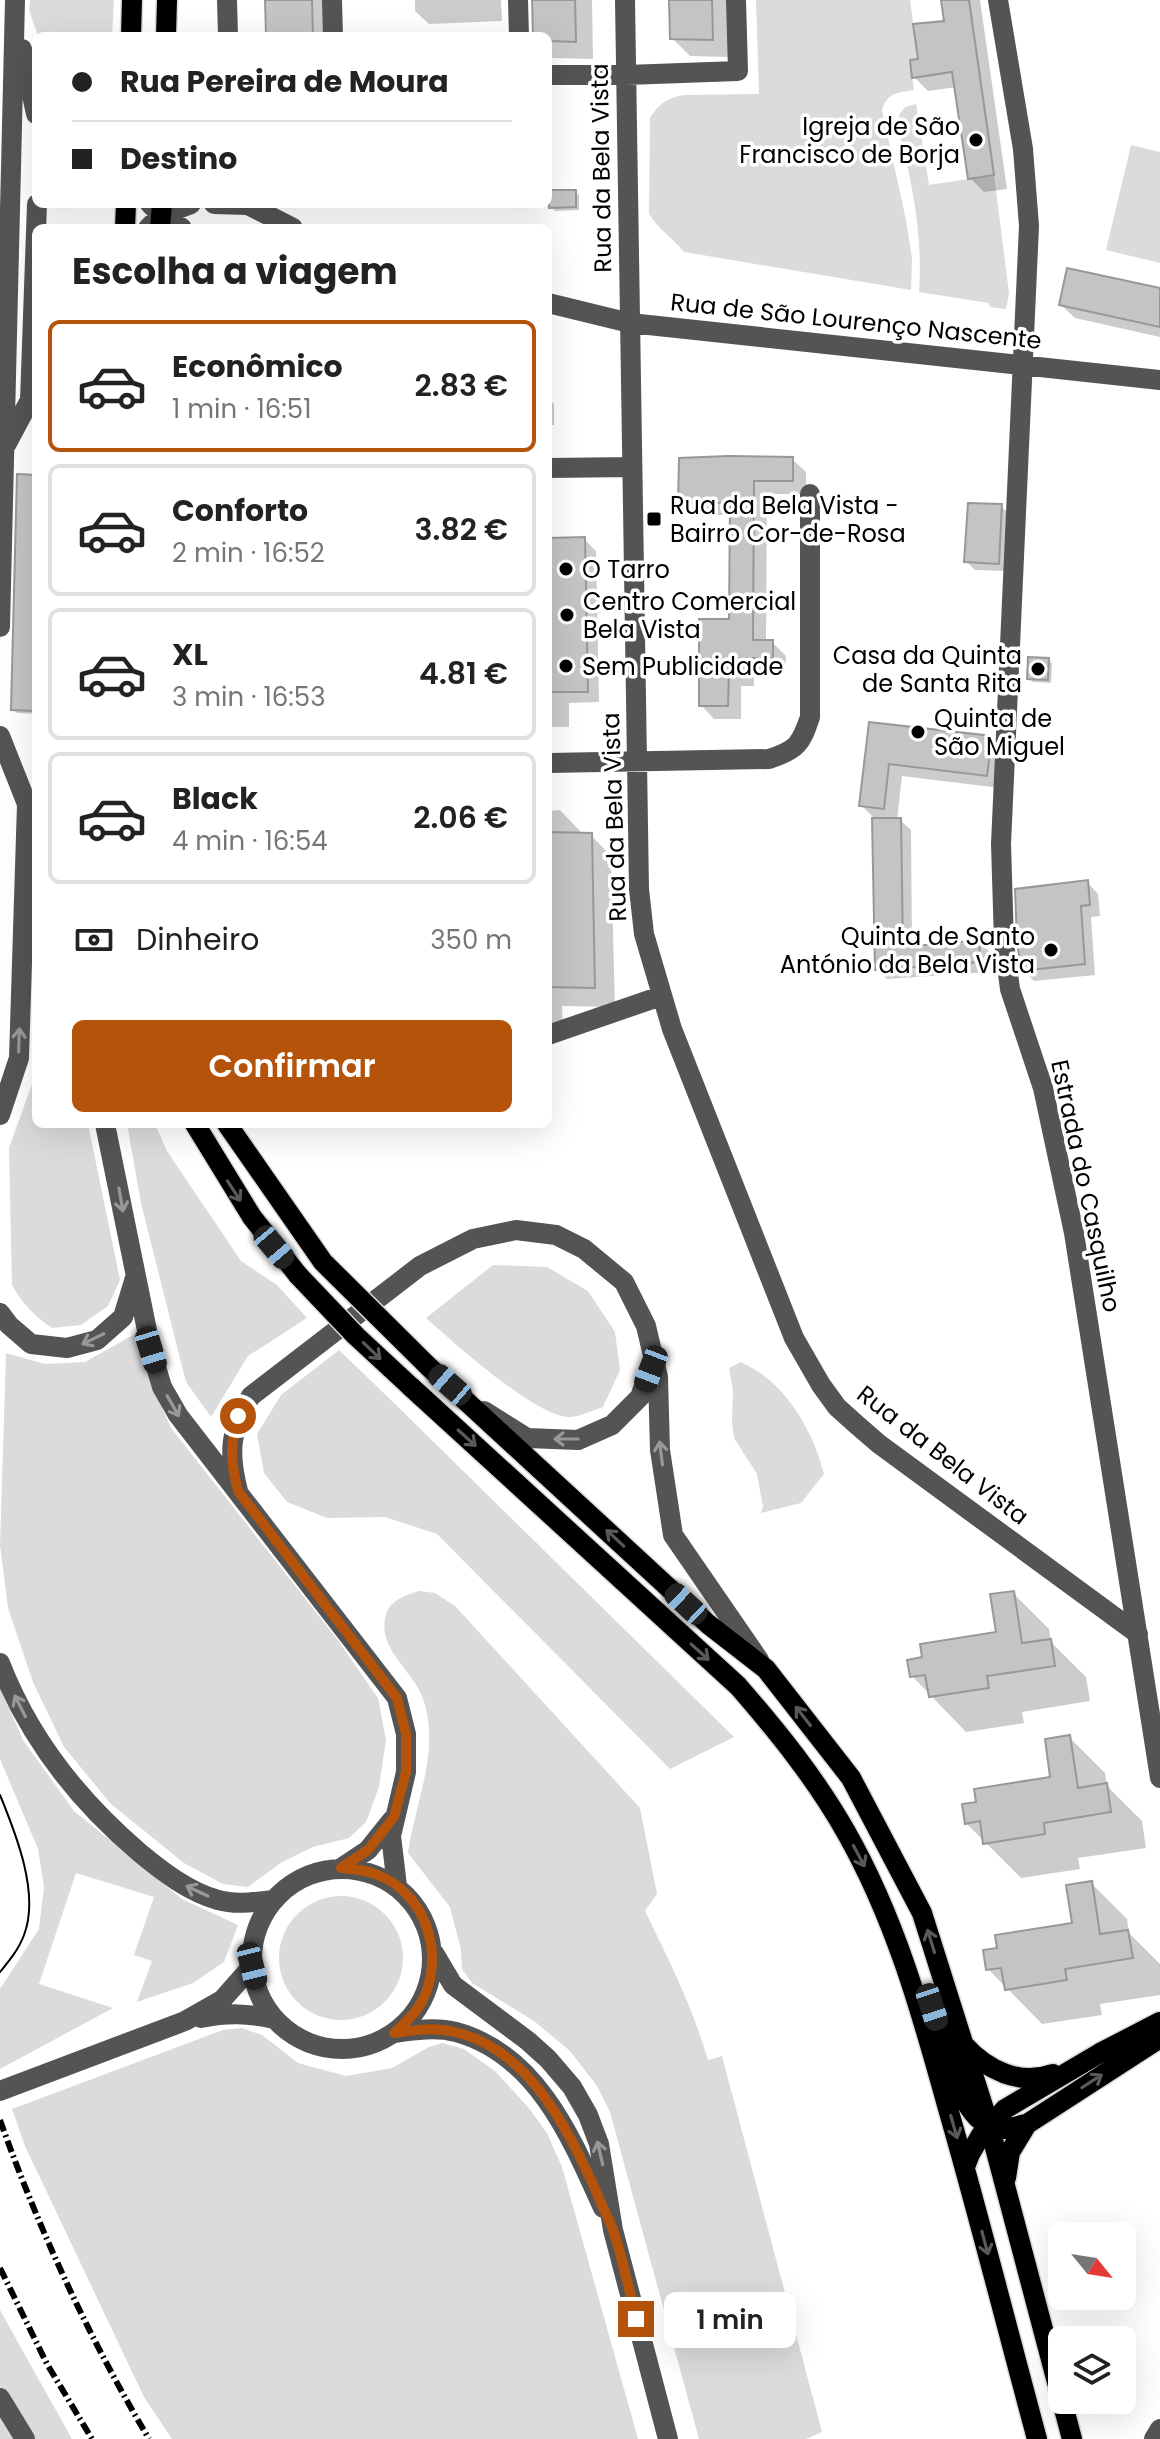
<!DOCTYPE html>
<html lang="pt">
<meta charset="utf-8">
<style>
body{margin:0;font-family:Poppins,sans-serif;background:#f2f2f2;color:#222;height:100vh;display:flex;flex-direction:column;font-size:30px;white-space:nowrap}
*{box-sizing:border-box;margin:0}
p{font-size:26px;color:#767676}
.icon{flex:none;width:44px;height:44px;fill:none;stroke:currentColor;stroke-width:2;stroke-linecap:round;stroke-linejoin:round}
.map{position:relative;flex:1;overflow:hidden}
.sheet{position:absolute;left:32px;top:224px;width:520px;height:904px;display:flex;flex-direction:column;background:#fff;border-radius:12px;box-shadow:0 8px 32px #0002}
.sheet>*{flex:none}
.guide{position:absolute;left:32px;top:32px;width:520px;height:176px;border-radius:12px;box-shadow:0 8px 32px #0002;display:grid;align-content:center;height:176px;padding:0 40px;background:#fff}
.needle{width:52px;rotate:120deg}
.fabs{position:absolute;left:1048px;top:2222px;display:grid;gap:16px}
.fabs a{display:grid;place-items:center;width:88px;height:88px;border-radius:12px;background:#fff;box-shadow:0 8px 32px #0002;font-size:40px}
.end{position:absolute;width:36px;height:36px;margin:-18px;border:10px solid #b45309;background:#fff;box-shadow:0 0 0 4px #fff}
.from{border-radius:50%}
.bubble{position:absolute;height:56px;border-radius:12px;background:#fff;box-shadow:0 8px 32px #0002;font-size:26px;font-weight:600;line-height:56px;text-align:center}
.car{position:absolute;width:24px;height:48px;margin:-24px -12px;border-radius:10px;box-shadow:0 0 6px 2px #0007;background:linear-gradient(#222 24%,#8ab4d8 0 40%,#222 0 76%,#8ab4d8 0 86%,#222 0)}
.guide b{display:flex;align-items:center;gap:28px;height:76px;font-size:30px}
.guide b+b{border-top:2px solid #e0e0e0}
.guide i{width:20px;height:20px;background:#222}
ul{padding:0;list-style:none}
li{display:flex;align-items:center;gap:24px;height:132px;margin:0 16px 12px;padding:0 24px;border:4px solid #e0e0e0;border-radius:12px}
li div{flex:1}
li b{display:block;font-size:30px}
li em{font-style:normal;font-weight:600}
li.on{border-color:#b45309}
li>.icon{width:72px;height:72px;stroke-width:1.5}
h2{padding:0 40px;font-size:36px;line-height:96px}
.pay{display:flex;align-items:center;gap:20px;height:88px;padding:0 40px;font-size:30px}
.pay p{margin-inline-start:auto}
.action{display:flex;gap:16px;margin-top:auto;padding:16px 40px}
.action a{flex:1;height:92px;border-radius:12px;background:#b45309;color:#fff;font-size:32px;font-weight:600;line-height:92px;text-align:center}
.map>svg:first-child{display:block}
.green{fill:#dbdbdb}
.shadow{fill:#0003}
.building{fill:#c4c4c4;stroke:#989898;stroke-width:2}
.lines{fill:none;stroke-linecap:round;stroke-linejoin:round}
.major-casing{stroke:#dbdbdb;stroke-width:23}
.minor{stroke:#545454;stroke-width:20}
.major{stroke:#000;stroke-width:20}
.tram{stroke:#000;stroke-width:2}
.rail{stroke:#000;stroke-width:6;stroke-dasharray:12 4 2 4;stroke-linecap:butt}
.major-bridge-casing{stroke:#dbdbdb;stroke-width:23;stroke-linecap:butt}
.major-bridge{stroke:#000;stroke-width:20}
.oneway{stroke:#989898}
.oneway2{stroke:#595959}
.route{stroke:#b45309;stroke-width:10}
.poi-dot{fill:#000;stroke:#fff;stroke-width:3}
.labels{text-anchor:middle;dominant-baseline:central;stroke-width:7;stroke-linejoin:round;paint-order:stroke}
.poi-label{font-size:24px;fill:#000;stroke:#fff;text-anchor:start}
.street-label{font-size:24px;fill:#000;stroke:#fff}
</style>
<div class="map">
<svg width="1160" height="2439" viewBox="0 0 1160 2439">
<rect width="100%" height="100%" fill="#fff"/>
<path class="green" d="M30,0H114L112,36H38L29,10Z
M756,0H910L918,59L910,61L914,90C897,93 888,92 882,110L906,220L912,258L911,290L684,252C674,239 659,230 649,214L650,118C659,104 666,99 683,95L759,94Z
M916,104L929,185L994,175L1009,293L1006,309L990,307L989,303L919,292C923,235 912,180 897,125L899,115L905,107Z
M1131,145L1160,152V263L1106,250Z
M36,1073V1124H88L120,1280L108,1306L81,1325L52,1328C35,1316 22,1304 12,1285L9,1148Z
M127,1124H155L167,1151L241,1261L277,1285L307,1318L248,1356L211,1417L186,1382L141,1203Z
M493,1265L547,1267L588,1291L615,1332L620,1370L603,1407C593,1410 577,1418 567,1417C533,1414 454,1343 426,1318Z
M137,1333L151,1383L171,1428L337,1639L378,1698L386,1740L379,1787L366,1822L349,1838L313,1847L282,1862L248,1887L223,1884L184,1863L111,1804L64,1747L33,1682L8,1608L0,1545L6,1353L45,1364L85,1362Z
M339,1350L393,1402L734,1737L670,1769L437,1534L385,1517L327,1518L287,1502L264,1473L257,1434L281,1395Z
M741,1362C748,1366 757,1370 763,1375C794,1398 815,1438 824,1474L801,1503L761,1513L763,1507L757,1474L734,1438L732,1423L733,1391L729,1368Z
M419,1591L435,1593L455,1606L640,1808L657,1894L645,1911C670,1962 692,2006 708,2060L722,2056L822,2432L806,2439H699L610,2112L597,2086L570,2051L534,2021L472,1983L462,1969L461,1950L450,1907L408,1853C415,1801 442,1749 422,1696C412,1670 376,1647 386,1615C390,1600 406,1595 419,1591Z
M0,1687L23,1740L74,1811L182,1899L238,1925L224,1962L193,1983L137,2002L152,1961L134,1955L154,1897L76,1873L39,1984L113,2008L0,2069V1989L39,1929L44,1887L38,1849L0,1759Z
M279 1958a62 62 0 1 1 124 0a62 62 0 1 1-124 0Z
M242,2028L262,2035L298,2063L346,2076L392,2068L429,2047L442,2043L464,2049L495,2071L528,2107L547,2133L562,2167L638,2439H172L144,2397L25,2146L12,2109L223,2030Z
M0,2310L72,2439H0Z"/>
<path class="shadow" d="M267,0H325V36H267Z
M415,0H501L502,21L429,24L415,11Z
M534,0H592L593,59L553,58L548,54V36H535Z
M671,0H729L730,57L690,56L672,38Z
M943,0H980L1007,189L984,192L970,178L957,87L928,91L914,77L920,61L947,22Z
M575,192L579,195V210L555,211L551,207Z
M1160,290V337L1075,318L1061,305Z
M548,398L554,404V425H548Z
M792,459L806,472V494H767L766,642H772L786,656L785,671H754V686H741V719H714L701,705L731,621V515H694L680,502Z
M36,477V714L17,713L13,709Z
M1001,506L1010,515L1007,571L975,570L966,561Z
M584,539L596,551L599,702L569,703V727H548V540Z
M1048,660L1052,663L1051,683L1033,682L1029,679Z
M871,724L991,738L1005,752L1000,788L902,776L897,820H900L911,830L912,948L979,942L990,952L989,972L887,979L877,969L874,818L861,805Z
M560,810L580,831V835H591L611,856L615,1007L562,1006L563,1030L548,1031V811Z
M1087,882L1098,894L1100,916L1091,917L1095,975L1034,981L1023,970Z
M1013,1593L1049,1629L1051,1642L1086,1677L1090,1701L1022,1712L1024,1723L966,1732L912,1676L998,1634Z
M1069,1737L1105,1773L1107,1786L1142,1821L1146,1848L1078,1858L1080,1869L1021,1878L966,1823L1053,1779Z
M1091,1883L1127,1919L1129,1933L1160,1964V1995L1100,2004L1102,2015L1042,2024L988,1969L1074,1925Z"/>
<path class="building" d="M265,0H312L313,36H266Z
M532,0H575L576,42L548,41V36H533Z
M669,0H712L713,40L670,39Z
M941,0H969L994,175L968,179L952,72L912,78L910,60L918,59L913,24L944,21Z
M548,190H576V207L549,208Z
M1067,268L1160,288V327L1059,305Z
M728,456L793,457V481H754L753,640H773V658H741L742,673H729L728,706H699V619H729L730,503H678L679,458Z
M17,474L36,475V711L11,710Z
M968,503L1002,504L999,564L964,562Z
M585,537L588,692H548V538Z
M1028,657L1049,658L1048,680L1027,679Z
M869,722L992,736L987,776L889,764L884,809L859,806Z
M872,818H901L903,947L980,940L979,962L875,970Z
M548,832L592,833L595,988L548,987Z
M1088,880L1090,905L1081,906L1085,964L1021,971L1017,941L1015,889Z
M1014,1591L1022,1643L1051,1639L1055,1666L987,1676L989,1688L929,1697L925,1675L910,1677L907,1660L922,1657L920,1644L996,1632L990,1594Z
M1070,1735L1078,1788L1107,1783L1111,1812L1044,1823L1045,1834L983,1844L980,1821L965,1824L962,1804L976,1802L974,1789L1050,1777L1045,1739Z
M1092,1881L1100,1934L1128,1930L1133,1958L1065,1969L1067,1980L1005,1990L1001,1968L986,1970L983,1950L997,1948L995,1935L1072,1923L1066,1885Z"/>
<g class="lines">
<g class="major-casing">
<path id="major" d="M131,36L132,0
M166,36L167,0
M125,228L126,204
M160,228L162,204
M195,1124L252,1217L298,1275
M227,1124L323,1262
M429,1367L708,1624L766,1669L851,1778L922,1913L989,2125L1072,2439
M410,1386L738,1686C778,1732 816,1779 846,1832C895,1918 921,2011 947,2105C979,2216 1007,2328 1037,2439
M940,2031C950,2061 963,2128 1002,2129C1010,2129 1020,2125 1027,2124
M964,2045C987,2070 1019,2086 1053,2074
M965,2167L970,2154L981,2135L1005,2109L1100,2053L1160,2022
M1006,2178L1010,2152L1027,2124L1160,2038"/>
</g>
<path class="minor" d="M227,0L228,36
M332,0L333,36
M518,0L519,36
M625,0L639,889L644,934L672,1029L794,1338L821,1385L837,1407L857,1425L879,1444L1138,1634
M998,0L1023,149L1029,226L1001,844L1004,942L1010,989L1043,1088L1074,1233L1160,1778
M22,49L36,114
M548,75H626L738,71L736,0
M150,204L161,215L182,228
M214,204L248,205L293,228
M148,228L161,215L191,204
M548,303L630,323L1160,380
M6,445L30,400L37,204
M548,468L632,467
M0,627L15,0
M0,736L27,804L19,1058L0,1115
M548,763L769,759C797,750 801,744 810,717V494
M548,1035L661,996
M105,1124L151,1350L162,1387L178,1415L397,1698L406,1734V1772L391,1836L397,1886
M0,1313L9,1325L31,1344L67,1348L97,1340L123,1317L135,1278
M484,1411L527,1438L578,1440L612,1425L640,1397L651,1366
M238,1491C228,1452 230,1430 251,1396L420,1266L473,1239L516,1230L556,1235L584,1249L624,1282L646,1326L658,1377L660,1450L673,1535L759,1660
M0,1663C29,1738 80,1802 140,1853C163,1872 189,1892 218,1900C236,1905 255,1902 273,1900
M341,1868L368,1850L392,1820
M252 1959a90 90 0 1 1 180 0a90 90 0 1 1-180 0Z
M434,1953L453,1985L528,2041L548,2059L572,2087L588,2115L599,2144L613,2230L668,2439
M201,2018C227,2013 247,2013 274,2019
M394,2033C415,2030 436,2027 456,2032C537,2054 572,2139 603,2208
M0,2091L185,2021L222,2000L252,1966
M0,2398L25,2439
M1154,2439L1160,2429"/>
<use href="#major" class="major"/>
<path class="tram" d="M0,1795C16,1834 40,1894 24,1935C19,1949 9,1961 0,1972"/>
<path class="rail" d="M0,2120C39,2230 89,2338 149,2439
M0,2268L47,2364L92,2439"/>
<g class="major-bridge-casing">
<path id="major-bridge" d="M323,1262L429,1367
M298,1275L356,1336L410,1386"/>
</g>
<use href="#major-bridge" class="major-bridge"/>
</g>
<defs><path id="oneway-shaft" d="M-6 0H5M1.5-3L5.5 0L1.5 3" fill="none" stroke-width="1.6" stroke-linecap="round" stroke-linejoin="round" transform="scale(2)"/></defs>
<g class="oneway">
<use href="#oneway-shaft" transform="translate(19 1040) rotate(-88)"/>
<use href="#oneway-shaft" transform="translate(121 1200) rotate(80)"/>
<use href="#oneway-shaft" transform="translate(93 1339) rotate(154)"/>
<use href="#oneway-shaft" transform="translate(173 1406) rotate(60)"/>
<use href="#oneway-shaft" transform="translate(566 1439) rotate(-180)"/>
<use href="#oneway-shaft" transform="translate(661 1453) rotate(-97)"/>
<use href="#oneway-shaft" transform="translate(20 1706) rotate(-117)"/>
<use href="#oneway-shaft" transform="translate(197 1891) rotate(-155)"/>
<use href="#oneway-shaft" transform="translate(600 2153) rotate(-103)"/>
</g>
<g class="oneway2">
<use href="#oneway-shaft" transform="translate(234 1191) rotate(57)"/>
<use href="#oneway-shaft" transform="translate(372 1351) rotate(44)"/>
<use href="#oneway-shaft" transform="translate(467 1438) rotate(42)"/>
<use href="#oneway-shaft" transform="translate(615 1538) rotate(-137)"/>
<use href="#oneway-shaft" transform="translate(700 1652) rotate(42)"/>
<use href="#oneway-shaft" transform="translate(803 1716) rotate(-128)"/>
<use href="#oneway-shaft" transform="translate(859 1856) rotate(62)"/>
<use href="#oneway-shaft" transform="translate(931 1941) rotate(-107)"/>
<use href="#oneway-shaft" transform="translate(1092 2081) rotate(-33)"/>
<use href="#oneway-shaft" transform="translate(954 2127) rotate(74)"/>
<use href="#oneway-shaft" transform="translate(985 2243) rotate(75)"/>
</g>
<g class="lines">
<path class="route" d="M238,1416C230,1447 230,1460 238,1491L397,1698L406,1734V1772L394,1817L368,1850L341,1868C354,1869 366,1870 378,1875C424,1893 444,1950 425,1995C419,2010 407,2022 394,2033C414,2030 435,2027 455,2032C530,2050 567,2128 596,2191C601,2204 608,2217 613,2230C623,2259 629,2290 636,2319"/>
</g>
<g class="poi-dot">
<circle cx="976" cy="140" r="8"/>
<rect x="646" y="511" width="16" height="16" rx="4"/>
<circle cx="566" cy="569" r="8"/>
<circle cx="567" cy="615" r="8"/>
<circle cx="566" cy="666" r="8"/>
<circle cx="1038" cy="669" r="8"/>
<circle cx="918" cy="732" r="8"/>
<circle cx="1051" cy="950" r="8"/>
</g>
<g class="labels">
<g class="poi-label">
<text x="960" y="126" text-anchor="end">Igreja de São<tspan x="960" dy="28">Francisco de Borja</tspan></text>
<text x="670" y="505">Rua da Bela Vista -<tspan x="670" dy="28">Bairro Cor-de-Rosa</tspan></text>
<text x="582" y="569">O Tarro</text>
<text x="583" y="601">Centro Comercial<tspan x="583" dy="28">Bela Vista</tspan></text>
<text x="1022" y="655" text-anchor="end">Casa da Quinta<tspan x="1022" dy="28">de Santa Rita</tspan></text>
<text x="582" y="666">Sem Publicidade</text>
<text x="934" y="718">Quinta de<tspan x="934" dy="28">São Miguel</tspan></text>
<text x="1035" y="936" text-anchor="end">Quinta de Santo<tspan x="1035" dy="28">António da Bela Vista</tspan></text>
</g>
<g class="street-label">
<text transform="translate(601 168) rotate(-91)">Rua da Bela Vista</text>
<text transform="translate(856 321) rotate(6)">Rua de São Lourenço Nascente</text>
<text transform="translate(614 817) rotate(-92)">Rua da Bela Vista</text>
<text transform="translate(1086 1186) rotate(78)">Estrada do Casquilho</text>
<text transform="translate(943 1455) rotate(38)">Rua da Bela Vista</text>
</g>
</g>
</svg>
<div class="fabs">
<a><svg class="needle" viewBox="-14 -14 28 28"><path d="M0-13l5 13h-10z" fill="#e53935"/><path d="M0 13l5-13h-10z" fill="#767676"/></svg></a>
<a><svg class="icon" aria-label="layers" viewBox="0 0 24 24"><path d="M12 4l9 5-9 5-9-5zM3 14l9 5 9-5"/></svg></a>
</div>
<i class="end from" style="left:238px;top:1416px"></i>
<i class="end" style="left:636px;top:2319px"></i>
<div class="bubble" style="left:664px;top:2292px;width:132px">1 min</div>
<i class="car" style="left:274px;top:1247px;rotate:140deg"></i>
<i class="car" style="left:151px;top:1350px;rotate:163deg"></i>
<i class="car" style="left:651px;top:1369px;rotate:201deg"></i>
<i class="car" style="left:450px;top:1385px;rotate:311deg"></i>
<i class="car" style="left:686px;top:1604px;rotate:313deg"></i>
<i class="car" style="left:252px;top:1966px;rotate:166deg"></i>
<i class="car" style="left:932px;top:2007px;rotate:162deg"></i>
<div class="guide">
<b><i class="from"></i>Rua Pereira de Moura</b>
<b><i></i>Destino</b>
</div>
<section class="sheet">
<h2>Escolha a viagem</h2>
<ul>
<li class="on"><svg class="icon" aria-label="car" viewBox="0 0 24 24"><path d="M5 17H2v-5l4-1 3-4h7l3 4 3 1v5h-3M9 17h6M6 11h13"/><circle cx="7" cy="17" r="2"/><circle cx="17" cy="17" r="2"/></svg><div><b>Econômico</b><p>1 min · 16:51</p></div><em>2.83 €</em></li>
<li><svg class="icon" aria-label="car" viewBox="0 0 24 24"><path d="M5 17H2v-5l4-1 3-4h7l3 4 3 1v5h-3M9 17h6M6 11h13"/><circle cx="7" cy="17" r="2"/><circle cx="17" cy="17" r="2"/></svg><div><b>Conforto</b><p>2 min · 16:52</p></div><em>3.82 €</em></li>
<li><svg class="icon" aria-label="car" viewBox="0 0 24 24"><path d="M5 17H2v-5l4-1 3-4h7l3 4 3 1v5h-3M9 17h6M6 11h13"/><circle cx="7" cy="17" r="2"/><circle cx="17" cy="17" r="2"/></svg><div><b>XL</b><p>3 min · 16:53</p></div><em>4.81 €</em></li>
<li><svg class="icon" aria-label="car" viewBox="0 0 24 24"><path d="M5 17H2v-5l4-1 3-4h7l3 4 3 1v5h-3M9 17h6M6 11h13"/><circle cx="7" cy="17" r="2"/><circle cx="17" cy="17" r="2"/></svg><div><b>Black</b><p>4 min · 16:54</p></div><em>2.06 €</em></li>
</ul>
<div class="pay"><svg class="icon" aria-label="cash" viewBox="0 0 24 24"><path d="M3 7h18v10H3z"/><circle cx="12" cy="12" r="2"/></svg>Dinheiro<p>350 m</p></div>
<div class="action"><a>Confirmar</a></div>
</section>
</div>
